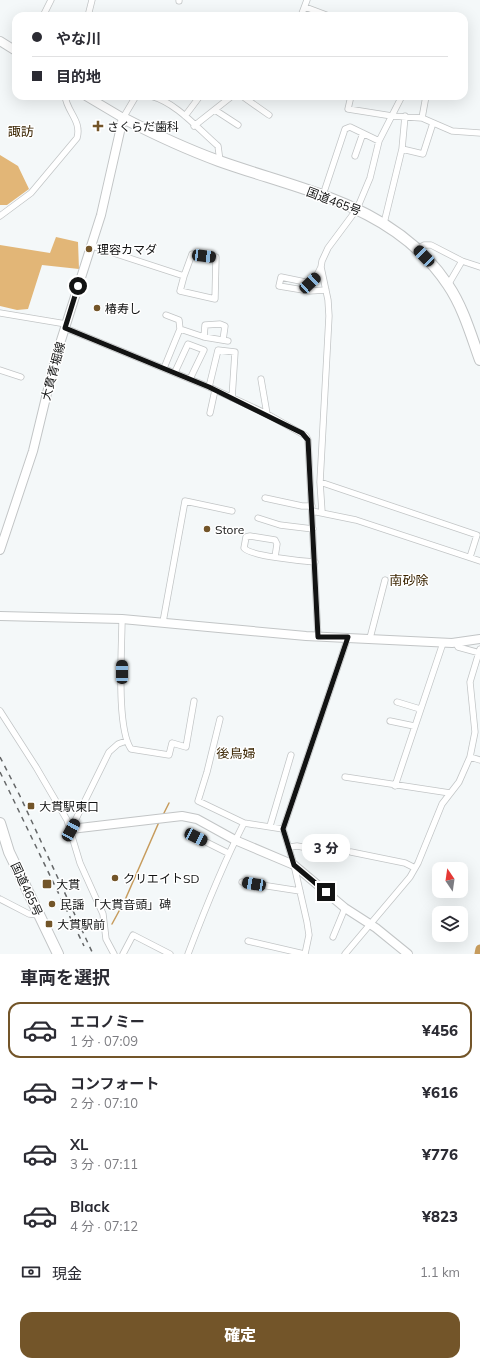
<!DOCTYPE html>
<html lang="ja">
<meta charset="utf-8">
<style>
body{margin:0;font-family:Mulish,"Noto Sans JP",sans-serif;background:#f7f7f7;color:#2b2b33;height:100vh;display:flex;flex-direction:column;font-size:15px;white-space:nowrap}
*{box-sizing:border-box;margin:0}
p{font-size:13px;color:#7c7c81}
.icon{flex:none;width:22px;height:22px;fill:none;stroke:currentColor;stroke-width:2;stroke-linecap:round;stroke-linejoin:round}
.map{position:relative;height:954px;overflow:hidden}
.panel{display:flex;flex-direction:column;background:#fff;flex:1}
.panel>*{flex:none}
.hud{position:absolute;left:12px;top:12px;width:456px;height:88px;border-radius:12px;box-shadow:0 4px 16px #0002;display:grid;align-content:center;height:88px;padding:0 20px;background:#fff}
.needle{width:26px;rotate:347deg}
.buttons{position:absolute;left:432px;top:862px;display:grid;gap:8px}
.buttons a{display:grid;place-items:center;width:36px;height:36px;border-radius:8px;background:#fff;box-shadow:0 4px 16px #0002;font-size:20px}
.end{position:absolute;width:18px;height:18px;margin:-9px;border:5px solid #121313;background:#fff;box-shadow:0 0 0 2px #fff}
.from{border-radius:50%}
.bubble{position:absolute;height:28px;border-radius:12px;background:#fff;box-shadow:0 4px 16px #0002;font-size:13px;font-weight:800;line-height:28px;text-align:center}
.car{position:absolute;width:12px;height:24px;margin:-12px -6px;border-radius:5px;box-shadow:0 0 3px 1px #0007;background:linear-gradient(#222 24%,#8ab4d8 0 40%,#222 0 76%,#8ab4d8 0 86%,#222 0)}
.hud b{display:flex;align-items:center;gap:14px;height:38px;font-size:15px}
.hud b+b{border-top:1px solid #e1e1e2}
.hud i{width:10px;height:10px;background:#2b2b33}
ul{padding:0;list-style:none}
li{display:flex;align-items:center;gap:12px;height:56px;margin:0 8px 6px;padding:0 12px;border:2px solid transparent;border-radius:12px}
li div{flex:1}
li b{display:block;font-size:15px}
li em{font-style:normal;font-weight:800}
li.selected{border-color:#735529}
li>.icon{width:36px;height:36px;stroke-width:1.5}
h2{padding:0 20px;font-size:18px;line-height:48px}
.pay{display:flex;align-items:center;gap:10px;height:44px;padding:0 20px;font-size:15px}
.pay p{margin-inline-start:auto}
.primary-button{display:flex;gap:8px;margin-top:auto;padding:8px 20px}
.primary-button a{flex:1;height:46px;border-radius:12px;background:#735529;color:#fff;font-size:16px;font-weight:800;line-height:46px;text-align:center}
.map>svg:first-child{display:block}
.forest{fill:#e2b677}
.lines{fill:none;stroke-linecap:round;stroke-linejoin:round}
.stream{stroke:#c79c5d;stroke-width:1.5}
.river{stroke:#c79c5d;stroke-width:9}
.street-casing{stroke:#c2c5c6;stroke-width:7}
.secondary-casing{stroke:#c2c5c6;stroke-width:10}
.highway-casing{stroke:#c2c5c6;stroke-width:12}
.street{stroke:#fff;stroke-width:5.5}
.secondary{stroke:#fff;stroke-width:8}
.highway{stroke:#fff;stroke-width:10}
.rail{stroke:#656768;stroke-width:1.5;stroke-dasharray:5 5;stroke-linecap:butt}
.route{stroke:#121313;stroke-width:5}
.poi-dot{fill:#735529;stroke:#fff;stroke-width:1.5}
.labels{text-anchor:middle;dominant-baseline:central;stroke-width:3;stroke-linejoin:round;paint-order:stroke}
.poi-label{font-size:12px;fill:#121313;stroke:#fff;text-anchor:start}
.street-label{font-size:12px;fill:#121313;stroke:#fff}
.neighbourhood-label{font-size:13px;fill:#3a2400;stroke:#fff}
</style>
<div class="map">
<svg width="480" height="954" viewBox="0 0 480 954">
<rect width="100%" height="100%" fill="#f4f8f9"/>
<path class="forest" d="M0,155L18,166L29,189L7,205H0Z
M56,237L78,242L79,269L42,265L28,309L17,310L0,306V245L50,253Z"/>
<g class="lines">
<path class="stream" d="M163,815L169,803
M112,924L125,900L159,822"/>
<path class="river" d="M479,954L480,949"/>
<g class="street-casing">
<path id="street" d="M179,1V0
M305,7L329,16
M43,16L51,0
M88,16L92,0
M301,16L307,0
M151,96C177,103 198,129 218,146L220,161
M242,96L269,115
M351,96L348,109L392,116L422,118L452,131L480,133
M215,110L238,125
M185,116L200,96
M123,118L136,96
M422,118L426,96
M194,126L232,96
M402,149L423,154L433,123
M355,156L363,133
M325,189L345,129L350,127L379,141
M0,216L31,193L77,138C82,121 67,112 65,96
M384,223L402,149L405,116
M92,246L184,276L180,291L215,299L216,257L192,254L184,276
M419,249L424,245H431L462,261L480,267
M321,267L316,277L310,283L281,277L279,286L309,291L326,290
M448,285L462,261
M0,313L66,324
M65,328L209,387L267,414L306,436L308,440L318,637
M180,329L204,337L228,341
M204,337L205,325L220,324L225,326L223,340
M164,368L180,329L179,320L166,315
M0,370L21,377
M175,372L188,344L204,350L190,379
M261,379L267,414
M209,387L218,350L235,352L232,398
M210,413L215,390
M320,482L477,535L470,557
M265,498L302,506H312
M312,511L356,520L480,561
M322,512L320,482L329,316L328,300L321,267L322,261L328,248L357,209L370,178L379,141L402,96
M258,518L280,525L313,529
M275,557L277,544L275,540L250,536L246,537L244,548C250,556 302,561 315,562
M122,619C122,648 116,727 131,749L169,755L172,743L186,747L194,701
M163,622L185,501L232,511
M370,638L385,580
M456,643L458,647L480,653
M397,702L420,709
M0,711L36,767L67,820L80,863L103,914L106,939L114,954
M220,719L207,772L198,801L244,823L283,829
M390,721L414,726
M470,757L480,760
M345,777L450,793
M395,786L443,643
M270,826L291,755
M71,829L109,752L118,744L126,741
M196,837L228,853
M290,847L297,846L330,852
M351,852L405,863L415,868
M242,882L300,891
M0,899L29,914L39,915
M333,937L345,908
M248,941L304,954
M123,954L133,935L170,954
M188,954C205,909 222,866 244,823
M305,954L309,935L307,922L294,865L283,829L348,637
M345,954L410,877L418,863L442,804L459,782L470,757L475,732L470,682L480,649"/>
</g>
<g class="secondary-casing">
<path id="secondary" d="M0,41L16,51
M0,550L33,451L56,356L101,215L123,118L86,96
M0,616L122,619L306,636L452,643L480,639
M71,829L182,816L197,819L235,840L294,865L345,908L376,928L408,954"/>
</g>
<g class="highway-casing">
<path id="highway" d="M123,118C154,134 186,149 219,161C303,191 395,205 448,285C463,307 471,335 480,360
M0,823L9,852L58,954"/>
</g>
<use href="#street" class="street"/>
<use href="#secondary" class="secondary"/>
<use href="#highway" class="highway"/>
<path class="rail" d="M0,757L20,796L93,954
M0,772L84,946"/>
</g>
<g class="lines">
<path class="route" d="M78,286L65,328L209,387L302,433L308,440L318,637H348L283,829L294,865L326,892"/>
</g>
<g class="poi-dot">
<path d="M96 120h4v4h4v4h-4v4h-4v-4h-4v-4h4z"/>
<circle cx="89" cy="249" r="4"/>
<circle cx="97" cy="308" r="4"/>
<circle cx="207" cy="529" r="4"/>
<rect x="27" y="802" width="8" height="8" rx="2"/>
<circle cx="115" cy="878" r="4"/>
<rect x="42" y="879" width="10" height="10" rx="2"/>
<circle cx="52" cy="904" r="4"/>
<rect x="45" y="920" width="8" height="8" rx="2"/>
</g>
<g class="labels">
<g class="poi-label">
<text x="107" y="126">さくらだ歯科</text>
<text x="97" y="249">理容カマダ</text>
<text x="105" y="308">椿寿し</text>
<text x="215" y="529">Store</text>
<text x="39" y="806">大貫駅東口</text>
<text x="123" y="878">クリエイトSD</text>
<text x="56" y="884">大貫</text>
<text x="60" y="904">民謡 「大貫音頭」碑</text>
<text x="57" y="924">大貫駅前</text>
</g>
<g class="street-label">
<text transform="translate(334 201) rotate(21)">国道465号</text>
<text transform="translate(53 371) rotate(-75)">大貫青堀線</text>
<text transform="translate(27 889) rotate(65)">国道465号</text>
</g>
<g class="neighbourhood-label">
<text x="21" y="131">諏訪</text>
<text x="409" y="580">南砂除</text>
<text x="236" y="753">後鳥婦</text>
</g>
</g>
</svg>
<div class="buttons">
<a><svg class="needle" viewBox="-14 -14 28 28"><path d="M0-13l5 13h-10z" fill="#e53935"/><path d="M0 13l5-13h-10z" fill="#7c7c81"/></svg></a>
<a><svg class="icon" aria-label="layers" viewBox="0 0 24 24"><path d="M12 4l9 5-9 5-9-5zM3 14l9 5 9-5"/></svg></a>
</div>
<i class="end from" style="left:78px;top:286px"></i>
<i class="end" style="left:326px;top:892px"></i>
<div class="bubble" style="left:302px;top:834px;width:48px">3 分</div>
<i class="car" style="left:204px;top:256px;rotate:97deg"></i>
<i class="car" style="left:424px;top:256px;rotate:316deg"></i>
<i class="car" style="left:310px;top:283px;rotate:47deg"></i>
<i class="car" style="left:122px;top:672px;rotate:0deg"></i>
<i class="car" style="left:71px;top:830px;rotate:29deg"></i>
<i class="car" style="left:196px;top:837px;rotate:116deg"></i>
<i class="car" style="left:254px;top:884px;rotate:280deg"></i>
<div class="hud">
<b><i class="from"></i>やな川</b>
<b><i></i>目的地</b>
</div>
</div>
<section class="panel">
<h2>車両を選択</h2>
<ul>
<li class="selected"><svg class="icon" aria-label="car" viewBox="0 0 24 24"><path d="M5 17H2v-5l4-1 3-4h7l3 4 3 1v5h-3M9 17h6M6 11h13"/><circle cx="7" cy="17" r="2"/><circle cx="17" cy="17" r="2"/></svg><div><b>エコノミー</b><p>1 分 · 07:09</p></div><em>¥456</em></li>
<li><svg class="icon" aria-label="car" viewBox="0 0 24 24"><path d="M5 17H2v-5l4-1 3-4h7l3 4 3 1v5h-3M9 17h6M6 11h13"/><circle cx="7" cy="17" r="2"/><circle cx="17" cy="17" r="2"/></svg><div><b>コンフォート</b><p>2 分 · 07:10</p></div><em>¥616</em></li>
<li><svg class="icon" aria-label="car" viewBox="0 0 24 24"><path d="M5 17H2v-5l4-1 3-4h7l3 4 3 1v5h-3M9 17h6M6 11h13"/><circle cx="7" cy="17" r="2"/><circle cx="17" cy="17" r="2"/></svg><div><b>XL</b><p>3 分 · 07:11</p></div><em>¥776</em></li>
<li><svg class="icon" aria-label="car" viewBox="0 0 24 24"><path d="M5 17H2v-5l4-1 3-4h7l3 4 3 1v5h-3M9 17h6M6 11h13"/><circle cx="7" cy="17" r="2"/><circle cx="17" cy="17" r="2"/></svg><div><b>Black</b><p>4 分 · 07:12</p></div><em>¥823</em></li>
</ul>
<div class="pay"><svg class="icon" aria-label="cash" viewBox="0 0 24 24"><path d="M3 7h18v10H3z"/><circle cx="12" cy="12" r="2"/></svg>現金<p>1.1 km</p></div>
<div class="primary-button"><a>確定</a></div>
</section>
